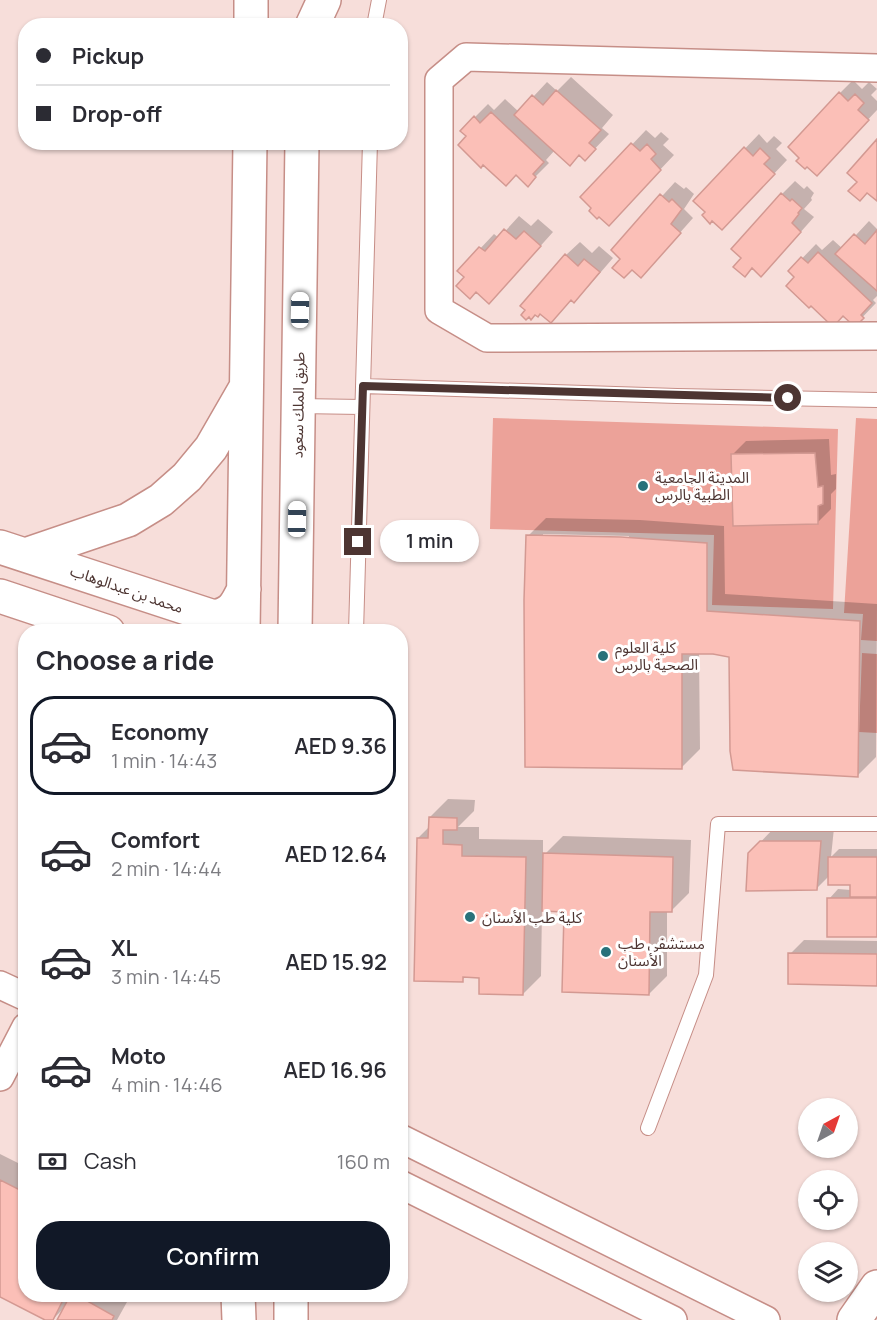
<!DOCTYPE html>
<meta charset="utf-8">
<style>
body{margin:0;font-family:Manrope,"Noto Sans Arabic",sans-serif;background:#f2f2f3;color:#2b2b33;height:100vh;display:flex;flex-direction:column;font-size:22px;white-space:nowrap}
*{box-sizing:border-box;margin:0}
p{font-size:20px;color:#7c7c81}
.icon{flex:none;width:33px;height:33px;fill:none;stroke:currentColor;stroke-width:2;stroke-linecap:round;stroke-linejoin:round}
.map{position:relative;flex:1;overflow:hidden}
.sheet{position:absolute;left:18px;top:624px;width:390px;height:678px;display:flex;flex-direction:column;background:#fff;border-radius:24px;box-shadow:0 2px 4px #0004}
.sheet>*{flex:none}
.hud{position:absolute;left:18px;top:18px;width:390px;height:132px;border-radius:24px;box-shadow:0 2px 4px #0004;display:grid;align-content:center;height:132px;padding:0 18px;background:#fff}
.needle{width:39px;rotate:40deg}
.controls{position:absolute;left:798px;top:1098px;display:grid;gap:12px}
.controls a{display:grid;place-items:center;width:60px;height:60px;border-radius:50%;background:#fff;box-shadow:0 2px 4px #0004;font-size:30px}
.end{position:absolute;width:27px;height:27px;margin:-14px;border:8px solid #4d3532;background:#fff;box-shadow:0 0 0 3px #fff}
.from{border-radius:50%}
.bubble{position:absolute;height:42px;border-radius:21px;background:#fff;box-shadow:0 2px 4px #0004;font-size:20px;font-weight:600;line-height:42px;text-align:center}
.car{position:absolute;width:18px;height:36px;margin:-18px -9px;border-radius:8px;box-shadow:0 0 4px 2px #0007;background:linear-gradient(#fff 24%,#345 0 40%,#fff 0 76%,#345 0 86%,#fff 0)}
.hud b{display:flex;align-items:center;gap:21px;height:57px;font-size:22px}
.hud b+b{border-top:2px solid #e1e1e2}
.hud i{width:15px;height:15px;background:#2b2b33}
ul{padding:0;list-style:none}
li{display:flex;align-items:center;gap:18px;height:99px;margin:0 12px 9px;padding:0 6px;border:3px solid transparent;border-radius:24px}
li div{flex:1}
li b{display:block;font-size:22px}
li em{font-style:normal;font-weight:600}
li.current{border-color:#111827}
li>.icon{width:54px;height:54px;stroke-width:1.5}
h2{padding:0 18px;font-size:27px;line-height:72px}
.pay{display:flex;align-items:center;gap:15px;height:66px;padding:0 18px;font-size:22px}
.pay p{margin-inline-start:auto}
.button{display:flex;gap:12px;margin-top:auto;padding:12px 18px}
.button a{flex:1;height:69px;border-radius:24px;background:#111827;color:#fff;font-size:24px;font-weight:600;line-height:69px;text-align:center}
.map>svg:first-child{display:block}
.green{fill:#eca299}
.shadow{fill:#0003;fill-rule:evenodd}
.building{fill:#fbbfb7;stroke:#d39992;stroke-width:1.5}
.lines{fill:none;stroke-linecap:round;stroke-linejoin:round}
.service-casing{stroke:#c68e87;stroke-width:16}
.minor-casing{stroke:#c68e87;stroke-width:30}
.tertiary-casing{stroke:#c68e87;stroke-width:36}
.service{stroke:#fff;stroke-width:14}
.minor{stroke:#fff;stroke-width:27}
.tertiary{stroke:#fff;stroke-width:33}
.route{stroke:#4d3532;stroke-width:8}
.poi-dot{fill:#28717a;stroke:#fff;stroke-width:2}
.labels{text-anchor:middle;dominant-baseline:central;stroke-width:6;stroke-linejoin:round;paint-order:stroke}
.street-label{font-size:15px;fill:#4d3532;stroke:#fff}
.poi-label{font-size:15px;fill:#4d3532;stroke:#fff;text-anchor:start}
</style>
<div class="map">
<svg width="877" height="1320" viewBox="0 0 877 1320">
<rect width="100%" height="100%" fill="#f7deda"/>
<path class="green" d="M493,418L838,429L833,609L712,605L714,535L490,529Z
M856,418L877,419V641L861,640L863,614L844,613Z
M862,653L877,654V733L859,732Z"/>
<path class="shadow" d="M571,77L613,115L602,128L609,134L585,159L580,154L570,164L555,150L546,160L549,163L528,184L468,136L475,117L488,104L494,110L505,99L519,112L547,82L557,91Z
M853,80L862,89L869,82L877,89L871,95L877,101V110L830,160L840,93Z
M646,130L655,138L661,132L669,139L663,145L674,155L622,210L593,208L582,197Z
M759,134L767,143L774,136L782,143L776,149L787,160L736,214L707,212L695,201Z
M795,181L804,189L807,186L814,193L811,198L812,200L804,209L814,217L775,261L743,258L782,194Z
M675,182L684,189L686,187L694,194L684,209L693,218L654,262L622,259L613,250Z
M519,216L531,226L538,219L553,232L502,289L466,277L459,271L494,234L499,238Z
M869,221L877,229V296L873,300L876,303L855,325L790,271L816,244L822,250L833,240L843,249Z
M580,242L592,253L599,246L613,258L588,287L572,299L566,255Z
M829,439L831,475L836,474V489L831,494V509L818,522L732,455L746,441Z
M546,518L640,520L724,526L725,594L877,604L876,757L858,775L731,656L699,653L700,749L682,767L528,536ZM543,534L629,536V539L543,537Z
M448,799L475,800L474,811L458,827H479V839L543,840V856L563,836L691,840L689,893L671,911H667V976L649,994L566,910L542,909L541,976L523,994L481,977L466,976L462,980L418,838L430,826V817Z
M775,827L834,828L831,857L839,849H877V936L829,899L838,889L851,890V883L830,875L816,889L750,853Z
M804,940L877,941V984L790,954Z
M0,1154L26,1167V1294H113L127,1302L117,1320H59L65,1307L52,1320H48L0,1295Z"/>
<path class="building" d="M556,90L601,130L589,143L596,149L585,161L579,155L570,166L514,115L532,95L543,105Z
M839,92L848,101L855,94L864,103L858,110L869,120L817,176L807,167L805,169L796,161L799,158L788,147Z
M491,112L544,162L533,174L536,177L528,187L516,175L506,186L483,165L481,168L458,145L466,136L460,131L474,116L480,123Z
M877,139V201L867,193L860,201L848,191L857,182L847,173Z
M631,143L640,151L647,144L656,154L651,159L661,170L609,226L599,217L597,219L589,211L591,208L580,197Z
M744,147L753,156L760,148L770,158L764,164L775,174L722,230L712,221L710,224L702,215L705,212L693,201Z
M781,193L790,201L792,199L802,208L798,213L799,214L792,223L801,232L761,277L752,268L745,277L733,267L741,258L731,249Z
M660,194L669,202L672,199L682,209L671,224L681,233L641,278L632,270L624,278L612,268L620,259L611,250Z
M504,229L516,239L524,231L541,246L489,304L476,292L470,299L456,286L464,277L457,271L479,247L485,251Z
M877,230V291L835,254L854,234L865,244Z
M818,252L872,303L861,315L864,318L855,327L843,316L833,327L811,306L809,308L786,286L794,277L788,271L801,257L808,263Z
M565,254L578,266L584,259L600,272L574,303L571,300L551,323L540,314L538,317L535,315L531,320L529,317L526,320L521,315L525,310L520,306Z
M815,453L818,487L823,486V504L818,506V524L733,526L731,454Z
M526,535L621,537L707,543V611L860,621L858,777L733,770L730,751L729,657L713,654H682V769L525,767L524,600Z
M429,817L457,818V830H443V844L462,845V856L526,857L523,995L479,994V978L463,977V982L414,981L417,838H428Z
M760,841H821L817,890L746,891L748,853Z
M543,853L673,857L672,912H650L649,995L562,992L564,912L542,911Z
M828,857H877V897H850V885H828Z
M827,898H877V937H827Z
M788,953L877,954V986L788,984Z
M0,1180L26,1193V1294H66L53,1320H45L0,1297Z
M71,1294H75L114,1316L112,1320H57Z"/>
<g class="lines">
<g class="service-casing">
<path id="service" d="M374,26L379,0
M363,386L677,396L877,400
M298,406L362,407
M356,632L370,142
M648,1128L706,975L718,824H877"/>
</g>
<g class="minor-casing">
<path id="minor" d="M877,68L466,57L439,80V310L487,338L877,336
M0,985L26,997
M0,1077L26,1027
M400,1138L766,1320
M400,1184L673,1320"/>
</g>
<g class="tertiary-casing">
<path id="tertiary" d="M251,26V0
M312,26L324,0
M0,547L214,617C233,613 236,605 244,589
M25,555L128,520L161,500L187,477L211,448L245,389
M0,596L108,632
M243,632L250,142
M295,632L302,142
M238,1294L239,1320
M291,1294V1320
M854,1320L877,1287"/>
</g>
<use href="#service" class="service"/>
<use href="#minor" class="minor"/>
<use href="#tertiary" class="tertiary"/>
</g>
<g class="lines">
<path class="route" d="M358,542L363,386L788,398"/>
</g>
<g class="poi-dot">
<circle cx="643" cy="486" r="6"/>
<circle cx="603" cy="656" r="6"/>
<circle cx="470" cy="917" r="6"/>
<circle cx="606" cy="952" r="6"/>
</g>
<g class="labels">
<g class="street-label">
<text transform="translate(298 405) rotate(-89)">طريق الملك سعود</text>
<text transform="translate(127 589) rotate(19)">محمد بن عبدالوهاب</text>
</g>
<g class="poi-label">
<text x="655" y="477">المدينة الجامعية<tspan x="655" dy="17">الطبية بالرس</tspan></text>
<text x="615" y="647">كلية العلوم<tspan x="615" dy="17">الصحية بالرس</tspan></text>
<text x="482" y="917">كلية طب الأسنان</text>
<text x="618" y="943">مستشفى طب<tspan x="618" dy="17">الأسنان</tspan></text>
</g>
</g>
</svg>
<div class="controls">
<a><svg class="needle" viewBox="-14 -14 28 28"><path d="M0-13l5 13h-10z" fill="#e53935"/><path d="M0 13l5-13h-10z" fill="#7c7c81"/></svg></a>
<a><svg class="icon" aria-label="locate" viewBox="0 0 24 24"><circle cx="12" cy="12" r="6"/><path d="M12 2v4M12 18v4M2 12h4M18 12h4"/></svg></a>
<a><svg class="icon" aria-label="layers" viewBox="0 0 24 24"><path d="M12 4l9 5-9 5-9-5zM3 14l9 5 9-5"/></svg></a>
</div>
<i class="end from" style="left:788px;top:398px"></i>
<i class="end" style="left:358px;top:542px"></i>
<div class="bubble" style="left:380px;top:520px;width:99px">1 min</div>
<i class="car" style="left:300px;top:310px;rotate:1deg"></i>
<i class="car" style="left:297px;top:519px;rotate:1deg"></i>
<div class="hud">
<b><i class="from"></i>Pickup</b>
<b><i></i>Drop-off</b>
</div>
<section class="sheet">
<h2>Choose a ride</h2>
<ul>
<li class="current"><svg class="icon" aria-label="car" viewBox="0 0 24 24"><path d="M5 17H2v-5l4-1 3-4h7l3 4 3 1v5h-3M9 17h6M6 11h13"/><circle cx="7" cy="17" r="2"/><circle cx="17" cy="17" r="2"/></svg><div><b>Economy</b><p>1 min · 14:43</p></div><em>AED 9.36</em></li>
<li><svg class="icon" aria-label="car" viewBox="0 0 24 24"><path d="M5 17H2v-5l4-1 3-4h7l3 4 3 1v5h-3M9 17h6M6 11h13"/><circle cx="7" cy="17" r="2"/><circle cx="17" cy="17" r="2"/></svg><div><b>Comfort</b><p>2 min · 14:44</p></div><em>AED 12.64</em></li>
<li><svg class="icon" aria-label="car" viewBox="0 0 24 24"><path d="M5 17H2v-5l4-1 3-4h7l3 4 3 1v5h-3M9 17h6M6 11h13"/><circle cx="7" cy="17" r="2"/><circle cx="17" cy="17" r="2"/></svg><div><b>XL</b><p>3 min · 14:45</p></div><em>AED 15.92</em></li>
<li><svg class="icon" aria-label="car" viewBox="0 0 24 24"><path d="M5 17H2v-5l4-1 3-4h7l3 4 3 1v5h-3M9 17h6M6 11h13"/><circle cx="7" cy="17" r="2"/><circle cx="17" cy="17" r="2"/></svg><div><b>Moto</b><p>4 min · 14:46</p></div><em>AED 16.96</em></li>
</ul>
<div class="pay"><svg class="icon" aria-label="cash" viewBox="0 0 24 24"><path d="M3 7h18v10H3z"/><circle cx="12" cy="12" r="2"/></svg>Cash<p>160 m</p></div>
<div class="button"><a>Confirm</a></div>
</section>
</div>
